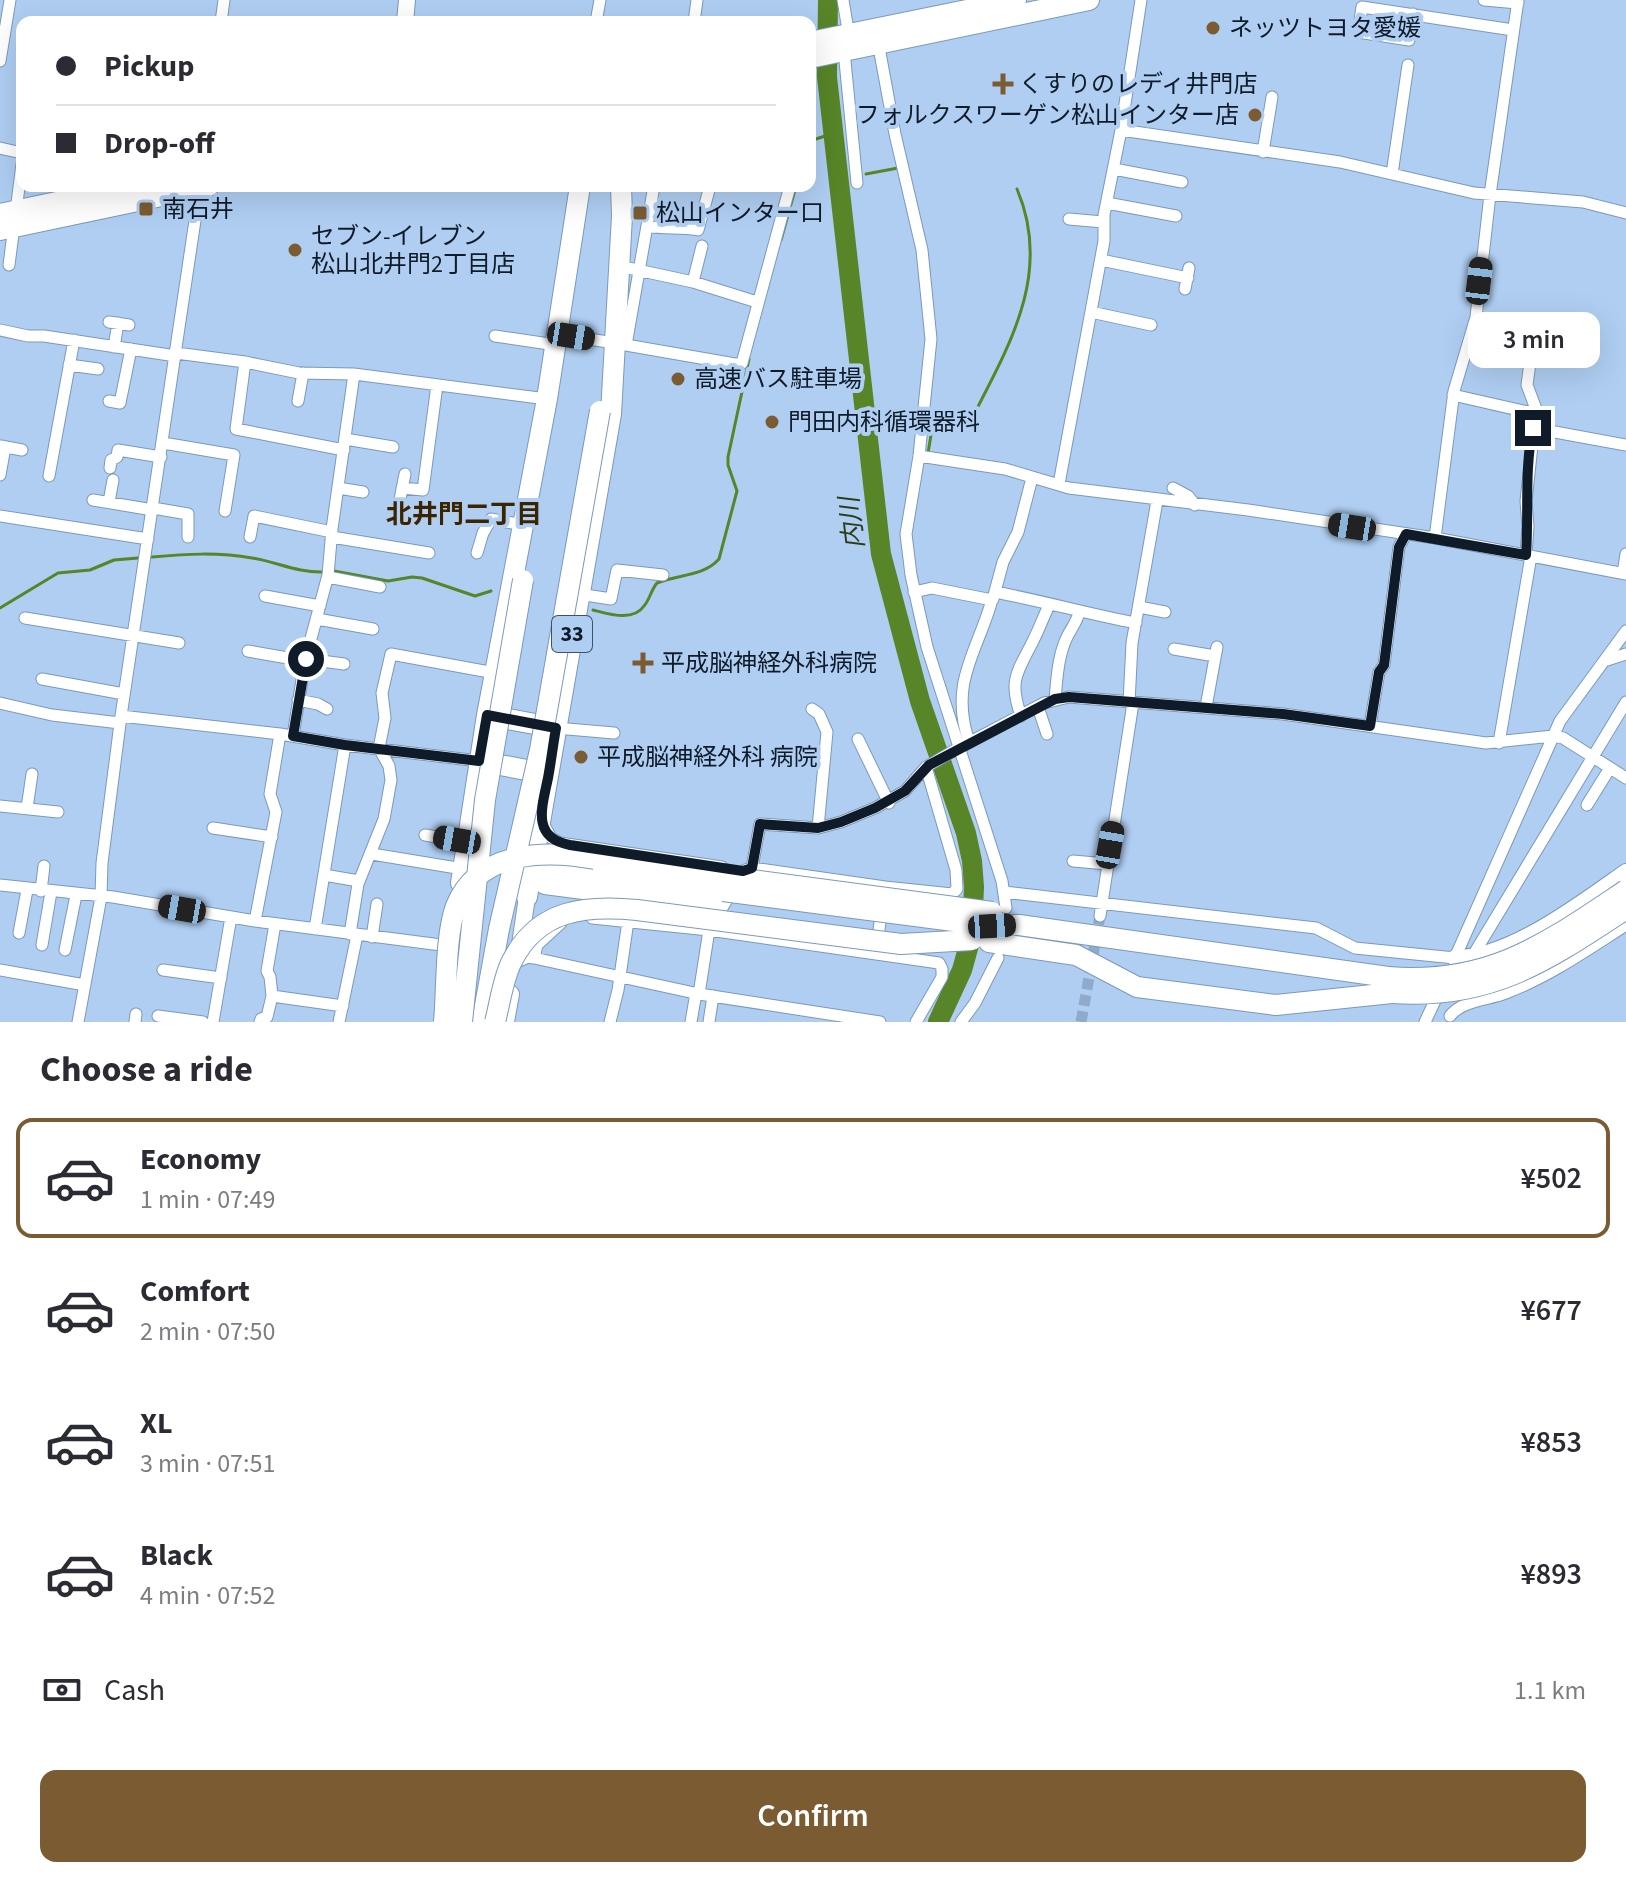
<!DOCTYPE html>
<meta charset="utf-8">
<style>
body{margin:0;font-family:"Source Sans 3","Noto Sans JP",sans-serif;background:#f7f7f7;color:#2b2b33;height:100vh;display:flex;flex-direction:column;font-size:30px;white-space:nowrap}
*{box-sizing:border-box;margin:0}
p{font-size:26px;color:#7c7c81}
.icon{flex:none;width:44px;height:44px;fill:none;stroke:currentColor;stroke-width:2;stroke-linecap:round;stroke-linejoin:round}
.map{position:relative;height:1022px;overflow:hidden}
.side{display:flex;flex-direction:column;background:#fff;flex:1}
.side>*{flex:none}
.top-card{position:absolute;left:16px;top:16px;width:800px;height:176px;border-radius:16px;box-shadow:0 8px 32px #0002;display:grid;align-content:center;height:176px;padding:0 40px;background:#fff}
.end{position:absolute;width:36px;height:36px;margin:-18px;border:10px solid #0f1b28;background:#fff;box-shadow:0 0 0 4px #fff}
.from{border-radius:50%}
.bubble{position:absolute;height:56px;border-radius:16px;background:#fff;box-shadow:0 8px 32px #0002;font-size:26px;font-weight:600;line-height:56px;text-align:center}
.car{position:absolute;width:24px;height:48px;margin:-24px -12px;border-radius:10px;box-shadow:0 0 6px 2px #0007;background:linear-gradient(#222 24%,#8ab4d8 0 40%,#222 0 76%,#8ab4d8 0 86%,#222 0)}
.top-card b{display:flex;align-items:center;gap:28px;height:76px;font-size:30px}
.top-card b+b{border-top:2px solid #e1e1e2}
.top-card i{width:20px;height:20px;background:#2b2b33}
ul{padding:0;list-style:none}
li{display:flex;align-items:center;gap:24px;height:120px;margin:0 16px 12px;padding:0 24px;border:4px solid transparent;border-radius:16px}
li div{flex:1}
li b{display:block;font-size:30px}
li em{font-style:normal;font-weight:600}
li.current{border-color:#7b5b31}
li>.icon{width:72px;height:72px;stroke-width:1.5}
h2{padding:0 40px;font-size:36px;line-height:96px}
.pay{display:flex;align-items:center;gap:20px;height:88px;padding:0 40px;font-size:30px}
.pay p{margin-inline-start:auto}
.button{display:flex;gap:16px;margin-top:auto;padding:16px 40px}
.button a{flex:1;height:92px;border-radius:16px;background:#7b5b31;color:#fff;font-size:32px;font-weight:600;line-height:92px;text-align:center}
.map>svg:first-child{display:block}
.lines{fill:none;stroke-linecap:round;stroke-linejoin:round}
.stream{stroke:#578527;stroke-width:3}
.river{stroke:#578527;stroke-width:20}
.street-tunnel{stroke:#8faaca;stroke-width:11;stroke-dasharray:11 5.5;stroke-linecap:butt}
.street-casing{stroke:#7b99bb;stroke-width:13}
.secondary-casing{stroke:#7b99bb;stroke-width:18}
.highway-casing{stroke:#7b99bb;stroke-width:22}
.street{stroke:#fff;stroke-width:11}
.secondary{stroke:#fff;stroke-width:16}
.highway{stroke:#fff;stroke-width:20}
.highway-bridge-casing{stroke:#7b99bb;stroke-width:22;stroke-linecap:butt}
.highway-bridge{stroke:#fff;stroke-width:20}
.route{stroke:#0f1b28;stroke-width:10}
.poi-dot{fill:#7b5b31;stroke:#afcef2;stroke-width:3}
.labels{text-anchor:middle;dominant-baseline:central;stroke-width:8;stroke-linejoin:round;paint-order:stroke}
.shield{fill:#afcef2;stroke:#3f5165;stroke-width:2}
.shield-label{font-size:22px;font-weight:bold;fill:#0f1b28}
.poi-label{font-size:24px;fill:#0f1b28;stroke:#afcef2;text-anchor:start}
.neighbourhood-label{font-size:26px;font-weight:bold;fill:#3b2400;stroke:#afcef2}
.water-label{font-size:26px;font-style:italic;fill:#293d17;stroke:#afcef2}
</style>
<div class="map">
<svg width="1626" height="1022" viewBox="0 0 1626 1022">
<rect width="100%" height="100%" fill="#afcef2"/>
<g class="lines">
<path class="stream" d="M810,141L834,133
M866,174L898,168
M781,240L796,186
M928,453L933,423C947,426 959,430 971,420C1009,346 1053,273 1017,189
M152,557C186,554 218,552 252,558C277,562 298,573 324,572
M334,571L388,581L412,577L422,578L475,596L491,591
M0,608L58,573L90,570L114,560L138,558
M593,610C609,614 633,622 644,606C650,599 651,590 657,583C678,574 703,577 719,559L737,491L728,465V457L749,359"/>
<path class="river" d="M828,0L827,77L881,554L920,701L966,833L972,861L974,887L972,934L962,970L938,1022"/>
<path class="street-tunnel" d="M1081,1022L1100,916"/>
<g class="street-casing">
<path id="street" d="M843,0L849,36
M1141,0L1121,130L1340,162L1474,193L1583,202L1626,213
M1484,0L1518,3
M1518,0L1490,195L1476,317L1454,391L1435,538L1626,574
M1413,14L1409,40L1358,32L1362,7L1513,30
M221,22L224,0
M596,22L600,0
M694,22L697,0
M878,42L895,134L922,250L931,339L919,456L906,534L911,575L927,647L1002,881L1006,908
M844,51L857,183
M0,61L10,0
M0,148L22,153
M1263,152L1272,97
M1114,169L1182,182
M1392,174L1408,65
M1107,203L1176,216
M1069,219L1103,222
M647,226C664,230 681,226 698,230L709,190
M1101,260L1188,278
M9,265L22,164
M619,266L693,282L757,302
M693,282L702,246
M1185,289L1189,268
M1091,312L1151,325
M109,322L129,325
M0,330L28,336H44L176,356
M495,336L556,345L571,336L626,345L654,186
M626,345L735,364L742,363L790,186
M114,347L118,323
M176,353L245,362L299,373L354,374L547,399
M245,362L236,429L344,450
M69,365L98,369
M1453,395L1536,414
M109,401L120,403L131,349
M298,401L303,373
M1533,428L1626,445
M345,439L393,447
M163,443L234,455L225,511
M1,446L22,450
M919,456L1005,469L1069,488L1248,510L1435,538
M110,468L111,460L117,457L118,450L161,457
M0,475L5,447
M49,476L74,340
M1059,484L1104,241V215L1121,130
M338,488L363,492
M402,488L423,490L437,385
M1173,488L1188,496L1195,505
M400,499L405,474
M93,500L153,510
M109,502L113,480
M153,508L188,514V537
M0,516L148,539
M250,537L254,516L332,532
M332,537L429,553
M477,553L483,533L491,519L523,525
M1526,555L1528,526L1526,501L1536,409L1527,385L1531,355
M1623,573L1626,554
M328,577L380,587
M914,592L932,588L992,600C977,653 949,682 969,742
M995,592C1043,601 1088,614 1136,623
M579,594L611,599L617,570L663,575
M265,596L320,606
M993,599L1003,562L1018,532L1032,478
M1139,607L1165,612
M25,618L179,643
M317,619L373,629
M1174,649L1215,656
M248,651L305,661
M306,659L344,664
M1604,661L1626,654
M42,679L124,694
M1055,699C1057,678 1058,654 1068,635C1072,627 1077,622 1079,612
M298,700L318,704L327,709
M0,703L52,715L120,723
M1129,703L1132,643L1157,501
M1038,707L1047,734
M1206,707L1217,647
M812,709L819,714L827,732L818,828
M121,716L280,734L345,745L479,761
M1021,716C1009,682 1016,674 1031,645C1038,632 1043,618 1049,605
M1370,726L1379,672L1384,665L1399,547L1406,534
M556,728L614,733
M293,736L305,661L328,575L332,529L354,374
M858,739L889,803
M1499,743L1531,556
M1587,805L1610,768
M0,806L58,812
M27,808L32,774
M543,823L551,838L560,843L722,867
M213,828L272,837
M425,835L467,842
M372,854L463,869
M1073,861L1107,864
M752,868L760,824L818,828L841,822L875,808L905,791L926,767L955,750L1044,703L1069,697L1283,714L1486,743L1553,736L1563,738L1626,778
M745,870L752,868L885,887L877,944
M324,875L359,881
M0,885L113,897L255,921L449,946
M885,887L952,894L957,889L956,870L926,767
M41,891L44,866
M1004,892L1316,928L1355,948L1455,958
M1100,916L1133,703
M592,918L709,930L732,891
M255,921L276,812L270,794L280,734
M275,924L267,971L270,977L272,996L343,1006
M315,929L345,745
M19,933L27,890
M350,934L358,884L384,819L391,780L389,766L379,748L385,718L382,693L391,654L495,673
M372,937L377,904
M42,945L51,892
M65,950L76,895
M1472,957L1626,702
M534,958L699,994L880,1022
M1454,960L1560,721L1626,631
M517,962L528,957L534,958L537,945L561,923
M0,970L85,985
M163,970L221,978
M699,994L709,930L939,963L942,969V977L916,1022
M158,1016L203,1022
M1450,1016C1462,1000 1489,1000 1506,993C1550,976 1587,950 1626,925
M78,1022L101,897L102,863L121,716L200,187
M135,1022L136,1014
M213,1022L231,917
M260,1022L261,1019L267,1017L272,996
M339,1022L357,935
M610,1022L618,990L628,921
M691,1022L696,993
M709,1022L713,996
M961,1022L975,1003L998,958
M1425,1022L1440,990"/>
</g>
<g class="secondary-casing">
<path id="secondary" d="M405,22L407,0
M519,951L527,897
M1455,958C1509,959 1582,903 1626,872
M506,1022L511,994"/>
</g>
<g class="highway-casing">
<path id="highway" d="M810,42L1016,0
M810,58L1089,0
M0,214L133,186
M0,230L209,186
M487,715L556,728
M479,761L548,774
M595,859L730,877
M518,873L530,874L548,868L723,891
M530,874L545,884L714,906
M461,883L487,715L547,399L580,186
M527,897L611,414L622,216L621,186
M992,926L1019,925L1388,977
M989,942L1076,955L1137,987L1276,1005L1392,993
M482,1022L499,929"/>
</g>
<use href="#street" class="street"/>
<use href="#secondary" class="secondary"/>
<use href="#highway" class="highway"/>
<g class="highway-bridge-casing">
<path id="highway-bridge" d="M730,877L992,912
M723,891L992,926
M499,929L540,750L600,411
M1388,977C1490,985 1545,944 1626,890
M1392,993C1491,1000 1547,961 1626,909
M444,1022C447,990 445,935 456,906C479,850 546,850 595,859
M462,1022L485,800L523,580
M495,1022C500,1003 503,978 512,961C538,909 586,905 637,910L901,944L972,940"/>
</g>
<use href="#highway-bridge" class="highway-bridge"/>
</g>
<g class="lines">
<path class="route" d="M306,659L293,736L345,745L479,761L487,715L556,728C553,745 551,762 548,778C542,807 531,838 570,845L743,871L752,868L760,824L818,828L841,822L875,808L905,791L929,765L1055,699L1069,697L1283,714L1370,726L1379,672L1384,665L1399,547L1406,534L1526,555C1529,513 1524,470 1533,428"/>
</g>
<g class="poi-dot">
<circle cx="1213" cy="28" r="8"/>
<path d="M999 72h8v8h8v8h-8v8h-8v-8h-8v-8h8z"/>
<circle cx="1255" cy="115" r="8"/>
<rect x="138" y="201" width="16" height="16" rx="4"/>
<rect x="632" y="205" width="16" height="16" rx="4"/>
<circle cx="295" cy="250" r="8"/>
<circle cx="678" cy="379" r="8"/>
<circle cx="772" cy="422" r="8"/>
<path d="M639 651h8v8h8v8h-8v8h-8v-8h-8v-8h8z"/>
<circle cx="581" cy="757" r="8"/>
</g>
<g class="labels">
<rect class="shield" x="552" y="616" width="40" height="36" rx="6"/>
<g class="shield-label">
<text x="572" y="634">33</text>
</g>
<g class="poi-label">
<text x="1229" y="28">ネッツトヨタ愛媛</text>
<text x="1019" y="84">くすりのレディ井門店</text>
<text x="1239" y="115" text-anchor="end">フォルクスワーゲン松山インター店</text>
<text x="162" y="209">南石井</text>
<text x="656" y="213">松山インター口</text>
<text x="311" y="236">セブン-イレブン<tspan x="311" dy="28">松山北井門2丁目店</tspan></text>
<text x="694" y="379">高速バス駐車場</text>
<text x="788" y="422">門田内科循環器科</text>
<text x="661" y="663">平成脳神経外科病院</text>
<text x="597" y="757">平成脳神経外科 病院</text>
</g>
<g class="neighbourhood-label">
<text x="464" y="514">北井門二丁目</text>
</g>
<g class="water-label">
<text transform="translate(852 523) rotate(-97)">内川</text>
</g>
</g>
</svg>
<i class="end from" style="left:306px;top:659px"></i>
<i class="end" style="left:1533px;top:428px"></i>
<div class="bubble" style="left:1468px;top:312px;width:132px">3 min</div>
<i class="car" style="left:1479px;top:281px;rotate:7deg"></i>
<i class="car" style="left:571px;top:336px;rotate:99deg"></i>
<i class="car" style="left:1352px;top:527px;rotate:279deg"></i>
<i class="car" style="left:457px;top:840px;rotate:280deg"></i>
<i class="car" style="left:1110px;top:845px;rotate:10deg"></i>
<i class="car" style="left:182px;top:909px;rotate:280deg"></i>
<i class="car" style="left:992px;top:926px;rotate:87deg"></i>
<div class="top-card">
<b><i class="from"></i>Pickup</b>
<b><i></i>Drop-off</b>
</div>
</div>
<section class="side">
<h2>Choose a ride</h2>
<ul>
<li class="current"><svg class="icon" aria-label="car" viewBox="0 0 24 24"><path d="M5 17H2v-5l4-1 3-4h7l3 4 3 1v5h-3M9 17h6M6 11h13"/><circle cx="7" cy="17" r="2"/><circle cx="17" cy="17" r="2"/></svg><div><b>Economy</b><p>1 min · 07:49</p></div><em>¥502</em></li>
<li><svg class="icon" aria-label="car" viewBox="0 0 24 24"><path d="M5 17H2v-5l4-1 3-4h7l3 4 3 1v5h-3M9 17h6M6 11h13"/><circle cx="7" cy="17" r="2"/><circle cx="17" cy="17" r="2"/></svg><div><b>Comfort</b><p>2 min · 07:50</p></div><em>¥677</em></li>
<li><svg class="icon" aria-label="car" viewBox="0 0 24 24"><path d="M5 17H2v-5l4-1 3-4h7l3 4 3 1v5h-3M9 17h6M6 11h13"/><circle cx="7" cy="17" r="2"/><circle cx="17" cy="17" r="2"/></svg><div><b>XL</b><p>3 min · 07:51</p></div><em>¥853</em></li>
<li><svg class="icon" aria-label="car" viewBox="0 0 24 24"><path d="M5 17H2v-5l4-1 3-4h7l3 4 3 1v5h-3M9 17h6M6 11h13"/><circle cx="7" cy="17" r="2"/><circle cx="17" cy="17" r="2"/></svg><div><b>Black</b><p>4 min · 07:52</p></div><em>¥893</em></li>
</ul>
<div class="pay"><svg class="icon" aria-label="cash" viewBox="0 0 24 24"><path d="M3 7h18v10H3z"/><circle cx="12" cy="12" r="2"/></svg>Cash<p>1.1 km</p></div>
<div class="button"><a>Confirm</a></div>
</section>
